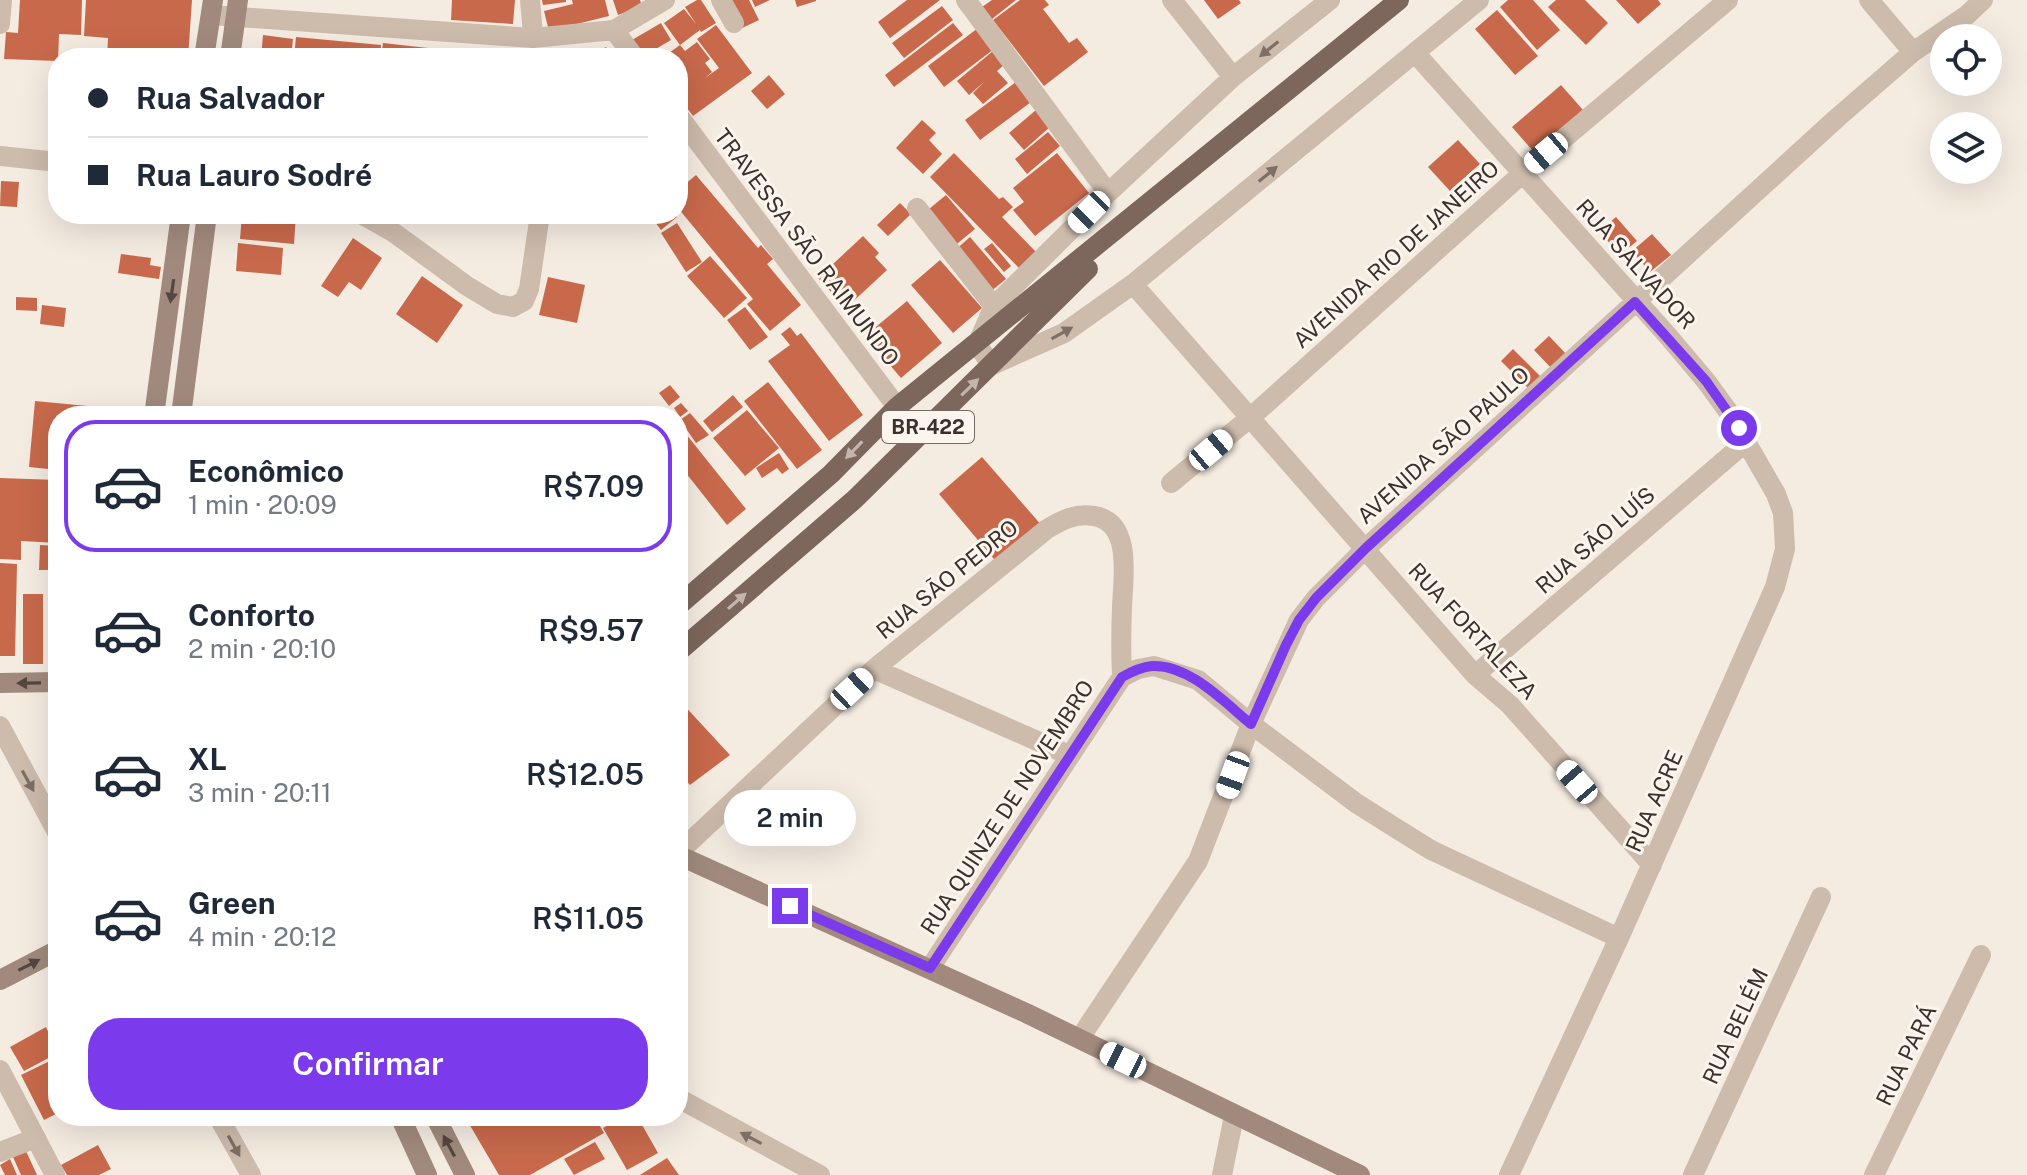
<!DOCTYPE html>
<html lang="pt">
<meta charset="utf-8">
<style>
body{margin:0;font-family:"Public Sans",sans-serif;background:#f2f2f3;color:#1f2937;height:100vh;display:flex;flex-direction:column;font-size:30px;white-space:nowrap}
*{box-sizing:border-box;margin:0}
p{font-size:26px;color:#747a83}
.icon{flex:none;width:44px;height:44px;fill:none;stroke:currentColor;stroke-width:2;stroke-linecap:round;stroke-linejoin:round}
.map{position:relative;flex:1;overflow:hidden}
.details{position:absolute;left:48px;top:406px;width:640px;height:720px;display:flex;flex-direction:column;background:#fff;border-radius:32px;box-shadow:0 8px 32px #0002}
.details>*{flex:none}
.hud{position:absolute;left:48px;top:48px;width:640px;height:176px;border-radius:32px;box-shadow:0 8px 32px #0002;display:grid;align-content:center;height:176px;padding:0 40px;background:#fff}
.tools{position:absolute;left:1930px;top:24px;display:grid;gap:16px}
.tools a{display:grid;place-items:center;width:72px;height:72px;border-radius:50%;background:#fff;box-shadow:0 8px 32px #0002;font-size:40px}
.end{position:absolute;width:36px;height:36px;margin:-18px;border:10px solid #7c3aed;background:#fff;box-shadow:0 0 0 4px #fff}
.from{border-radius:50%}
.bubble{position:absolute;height:56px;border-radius:28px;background:#fff;box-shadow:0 8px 32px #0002;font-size:26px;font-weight:600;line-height:56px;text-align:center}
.car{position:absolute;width:24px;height:48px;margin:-24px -12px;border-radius:10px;box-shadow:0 0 6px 2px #0007;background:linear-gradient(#fff 24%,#345 0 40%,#fff 0 76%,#345 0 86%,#fff 0)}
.hud b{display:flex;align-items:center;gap:28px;height:76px;font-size:30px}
.hud b+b{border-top:2px solid #e0e1e3}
.hud i{width:20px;height:20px;background:#1f2937}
ul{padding:14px 0 0;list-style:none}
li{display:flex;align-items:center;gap:24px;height:132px;margin:0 16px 12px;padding:0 24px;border:4px solid transparent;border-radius:32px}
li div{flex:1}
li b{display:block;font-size:30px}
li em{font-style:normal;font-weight:600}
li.selected{border-color:#7c3aed}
li>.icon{width:72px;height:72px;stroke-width:1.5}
.button{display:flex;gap:16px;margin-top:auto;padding:16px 40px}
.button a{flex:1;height:92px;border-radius:32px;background:#7c3aed;color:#fff;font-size:32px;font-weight:600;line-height:92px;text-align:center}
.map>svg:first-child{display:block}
.building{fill:#c8694b}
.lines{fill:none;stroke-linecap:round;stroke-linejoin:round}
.street{stroke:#cdbbac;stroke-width:20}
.secondary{stroke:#a18a7d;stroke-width:20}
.primary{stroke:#7d675c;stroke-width:20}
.oneway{fill:#7d6f65}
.oneway2{fill:#544640}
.oneway3{fill:#c2b5ac}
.route{stroke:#7c3aed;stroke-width:10}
.labels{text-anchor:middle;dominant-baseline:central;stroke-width:6;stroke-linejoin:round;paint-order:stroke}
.shield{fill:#fbf5ee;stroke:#756b66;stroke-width:2}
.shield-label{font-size:20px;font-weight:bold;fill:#3b302b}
.street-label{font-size:22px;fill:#3b302b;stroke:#fbf5ee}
</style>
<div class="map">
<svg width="2027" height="1175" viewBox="0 0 2027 1175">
<rect width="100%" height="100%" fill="#f4ebe1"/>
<path class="building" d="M20,0H82L81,35L59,34L58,61L4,59L6,32L18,33Z
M86,0H192L188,58H107L108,38L84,36Z
M452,0H515L513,24L451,20Z
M542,0H566V2L543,5Z
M572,0H605L609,16L549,31L544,11L573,4Z
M613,0H640L642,6L618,15Z
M697,0H701L716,23L701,32L700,30L680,45L664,23L684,9L696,24L685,7Z
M723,0H749L759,20L738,30Z
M752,0H770L755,7Z
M795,0H816V1L797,7Z
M907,0H940L890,38L878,22Z
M992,0H1016L992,19L982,7Z
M1020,0H1045L1049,5L1043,9L1069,43L1077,38L1088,52L1044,86L993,20Z
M1204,0H1239L1241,3L1218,19Z
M1508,0H1533L1560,30L1537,50L1500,7Z
M1556,0H1585L1608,23L1586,45L1548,7Z
M1616,0H1658L1661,4L1638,24Z
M942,6L953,20L904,58L892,43Z
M1497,10L1538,56L1515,75L1475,29Z
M661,23L671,40L642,57L632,40Z
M953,23L963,35L894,87L885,75Z
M716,25L752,73L693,116L678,96V58H662L680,45L685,51L697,42L710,59L705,63L712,72L705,78L719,68L697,39Z
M978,28L994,49L944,87L928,66Z
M263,35L293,39L291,58H261Z
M296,37L381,45L380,58H294Z
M383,43L455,51L454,58H381Z
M606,47L613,58H587Z
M993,51L1004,65L997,71L1008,83L983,104L973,93L984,82L969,95L957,81Z
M769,75L785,94L767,109L751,91Z
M1020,79L1035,99L980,140L965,120Z
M1561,85L1583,110L1534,152L1512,127Z
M1036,110L1051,126L1024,150L1009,133Z
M922,120L936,133L929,140L942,154L923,174L896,148Z
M1048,132L1060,146L1027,174L1015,159Z
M1458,140L1480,164L1450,191L1428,167Z
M954,153L999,199L1003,197L1013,207L1002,217L1036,252L1019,268L930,177Z
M1057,153L1089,193L1035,236L1013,210L1024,202L1013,188Z
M696,175L758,248L761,245L773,259L767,264L801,305L770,331L747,304L753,299L678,208V190Z
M1,181L19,182L17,207L0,206Z
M946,195L975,229L952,248L923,214Z
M900,203L911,214L888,236L877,225Z
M242,214H296L294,244L240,239Z
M649,214H674L677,217L661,230Z
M1616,217L1637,241L1620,255L1599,231Z
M677,223L702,262L686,272L661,233Z
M1652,234L1671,255L1650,272L1632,251Z
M863,236L879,253L875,257L887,270L846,308L818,278Z
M970,237L1006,279L990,292L954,251Z
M353,238L382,258L361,290L349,282L338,297L321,286Z
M238,243L283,248L281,275L236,271Z
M992,243L1011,266L1004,272L984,249Z
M121,254L151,258L150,265L161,267L159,279L118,273Z
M710,256L747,298L724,318L687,276Z
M940,260L982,308L953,333L911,285Z
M422,276L463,305L437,343L396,314Z
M548,277L585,285L577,323L539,315Z
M16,297L37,298V311L16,310Z
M907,301L942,343L901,378L865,336Z
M42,305L66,308L64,327L40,324Z
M745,307L768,337L750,350L727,320Z
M790,327L797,336L801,333L863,415L829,441L768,361L790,345L781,334Z
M1549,336L1568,356L1553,370L1534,350Z
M1513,349L1542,378L1530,390L1501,361Z
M768,382L822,450L797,469L744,401Z
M670,385L680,397L669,406L659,393Z
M733,395L743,407L712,432L703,421Z
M35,401L140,411V416H58V470L29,467Z
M681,403L688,411L680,417L674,408Z
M747,410L779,448L745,476L713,438Z
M690,413L709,435L696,443L680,420Z
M678,424L746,509L727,525L678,463Z
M779,453L789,469L782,474L777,468L762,478L756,468Z
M982,457L1043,527L999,565L939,494Z
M0,478L58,480V543L21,541V560L0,559Z
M40,545L58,546V570H39Z
M0,563L17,564L15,656H0Z
M23,594H43V664H23Z
M681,702L730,755L690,785L678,772V705Z
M46,1027L58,1053L24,1071L10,1047Z
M58,1057V1113L44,1120L21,1075Z
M479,1116H594L604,1133L530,1175H499L468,1122Z
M624,1116H637L658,1153L627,1170L603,1128Z
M595,1142L605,1159L574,1175L564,1159Z
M98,1145L111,1169L99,1175H67L61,1165Z
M26,1151L37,1175H21L13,1157Z
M667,1158L679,1175H640Z
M10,1159L17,1175H5L0,1165Z"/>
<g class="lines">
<path class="street" d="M530,0L535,58
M721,0L734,23
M966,0L1108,193
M1172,0L1233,77
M1330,0L1233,77L1108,193L994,306L977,345L992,365L1064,333L1133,284L1479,0
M1869,0L1913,52
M211,15L533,38L614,30L665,0
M0,24L2,0
M614,30L635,58
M1416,54L1668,336L1706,381L1730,414L1776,494L1783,513L1785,549L1775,587L1619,938L1509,1175
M678,115L897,407
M0,156L58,162
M917,208L994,306
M361,214L393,232L467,286L497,304L513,307L524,301L529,289L540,214
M1133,284L1475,675L1510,705L1652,865
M1171,483L1251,417L1524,172L1728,0
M874,669L1069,755
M1475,675L1747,441
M0,726L58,834
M678,853L874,669L1047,529C1062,520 1075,513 1094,516C1133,522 1123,579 1122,607C1121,631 1121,654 1122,677
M930,968L1122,677L1138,669L1154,666L1198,680L1251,724L1356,803L1394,827L1431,850L1619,938
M1080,1038L1198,861L1251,724L1299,620L1316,598L1366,548L1837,118L1913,52L1967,15L1983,0
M0,1070L55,1175
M678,1098L820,1175
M218,1116L251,1175
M0,1152L36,1138
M1222,1175L1234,1116
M1693,1175L1821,897
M1874,1175L1981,955"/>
<path class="secondary" d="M204,58L213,0
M230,58L238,0
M154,416L181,214
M181,416L207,214
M0,683L58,682
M678,855L1026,1013L1360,1175
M0,980L58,950
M400,1116L427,1175
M435,1116L465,1175"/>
<path class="primary" d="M678,606L831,474L897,407L1399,0
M678,652L855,499L1088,269"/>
</g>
<defs><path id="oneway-solid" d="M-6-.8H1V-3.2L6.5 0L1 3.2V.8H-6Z" transform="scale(2)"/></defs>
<g class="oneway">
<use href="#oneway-solid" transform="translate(1269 49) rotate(141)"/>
<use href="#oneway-solid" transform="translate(1268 174) rotate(-39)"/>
<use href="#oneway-solid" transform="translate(1062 333) rotate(-29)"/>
<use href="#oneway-solid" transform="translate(28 781) rotate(61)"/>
<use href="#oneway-solid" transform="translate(751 1138) rotate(-152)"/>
<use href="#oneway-solid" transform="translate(234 1146) rotate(61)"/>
</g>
<g class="oneway2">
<use href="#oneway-solid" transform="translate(172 291) rotate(98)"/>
<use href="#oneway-solid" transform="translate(29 683) rotate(179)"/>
<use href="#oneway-solid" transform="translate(29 965) rotate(-27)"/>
<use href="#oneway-solid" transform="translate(449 1146) rotate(-118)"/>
</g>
<g class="oneway3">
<use href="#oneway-solid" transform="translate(970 387) rotate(-44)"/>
<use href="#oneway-solid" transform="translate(854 450) rotate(134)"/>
<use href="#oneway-solid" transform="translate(737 601) rotate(-41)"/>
</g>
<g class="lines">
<path class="route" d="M790,906L930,968L1122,677C1131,672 1141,667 1152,666C1189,664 1225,703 1251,724L1286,645L1299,620L1316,598L1366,548L1635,302L1706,381L1739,428"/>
</g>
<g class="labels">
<rect class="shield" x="882" y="411" width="92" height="32" rx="6"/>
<g class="shield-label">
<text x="928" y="427">BR-422</text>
</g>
<g class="street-label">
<text transform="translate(807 247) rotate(53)">TRAVESSA SÃO RAIMUNDO</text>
<text transform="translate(1396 254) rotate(-42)">AVENIDA RIO DE JANEIRO</text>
<text transform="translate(1636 264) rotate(48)">RUA SALVADOR</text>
<text transform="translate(1443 445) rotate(-42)">AVENIDA SÃO PAULO</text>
<text transform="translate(1595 540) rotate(-41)">RUA SÃO LUÍS</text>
<text transform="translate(947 579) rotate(-39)">RUA SÃO PEDRO</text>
<text transform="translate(1473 631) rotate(47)">RUA FORTALEZA</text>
<text transform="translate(1654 801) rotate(-66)">RUA ACRE</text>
<text transform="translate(1007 807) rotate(-57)">RUA QUINZE DE NOVEMBRO</text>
<text transform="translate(1735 1026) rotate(-65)">RUA BELÉM</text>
<text transform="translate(1906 1055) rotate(-64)">RUA PARÁ</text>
</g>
</g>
</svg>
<div class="tools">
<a><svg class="icon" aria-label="locate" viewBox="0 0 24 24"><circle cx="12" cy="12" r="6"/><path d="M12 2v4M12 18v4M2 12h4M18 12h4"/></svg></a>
<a><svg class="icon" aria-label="layers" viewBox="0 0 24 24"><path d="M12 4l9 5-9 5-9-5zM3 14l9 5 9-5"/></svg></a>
</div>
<i class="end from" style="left:1739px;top:428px"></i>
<i class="end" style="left:790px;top:906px"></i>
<div class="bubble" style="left:724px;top:790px;width:132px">2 min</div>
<i class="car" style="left:1546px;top:153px;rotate:230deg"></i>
<i class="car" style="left:1089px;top:212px;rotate:225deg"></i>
<i class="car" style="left:1211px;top:450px;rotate:50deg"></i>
<i class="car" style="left:852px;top:689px;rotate:47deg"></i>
<i class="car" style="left:1233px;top:775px;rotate:200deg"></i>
<i class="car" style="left:1577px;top:782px;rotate:319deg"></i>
<i class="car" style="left:1123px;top:1060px;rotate:296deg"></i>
<div class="hud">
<b><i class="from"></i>Rua Salvador</b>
<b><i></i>Rua Lauro Sodré</b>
</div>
<section class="details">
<ul>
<li class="selected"><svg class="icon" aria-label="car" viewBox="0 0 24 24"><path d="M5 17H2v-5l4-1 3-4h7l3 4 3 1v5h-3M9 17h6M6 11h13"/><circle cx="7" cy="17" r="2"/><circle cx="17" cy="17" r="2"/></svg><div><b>Econômico</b><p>1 min · 20:09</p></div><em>R$7.09</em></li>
<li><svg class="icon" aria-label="car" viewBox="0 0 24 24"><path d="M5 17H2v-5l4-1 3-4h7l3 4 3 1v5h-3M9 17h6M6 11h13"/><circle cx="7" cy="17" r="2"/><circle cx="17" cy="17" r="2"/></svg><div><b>Conforto</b><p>2 min · 20:10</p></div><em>R$9.57</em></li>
<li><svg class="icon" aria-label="car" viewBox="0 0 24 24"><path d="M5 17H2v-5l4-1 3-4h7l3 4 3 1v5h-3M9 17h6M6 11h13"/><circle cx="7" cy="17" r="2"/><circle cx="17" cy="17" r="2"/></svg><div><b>XL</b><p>3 min · 20:11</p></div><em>R$12.05</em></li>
<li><svg class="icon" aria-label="car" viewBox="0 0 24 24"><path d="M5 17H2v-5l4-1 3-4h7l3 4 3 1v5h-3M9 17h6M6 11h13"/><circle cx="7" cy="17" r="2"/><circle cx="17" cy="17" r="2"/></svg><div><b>Green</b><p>4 min · 20:12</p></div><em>R$11.05</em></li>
</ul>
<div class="button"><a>Confirmar</a></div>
</section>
</div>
